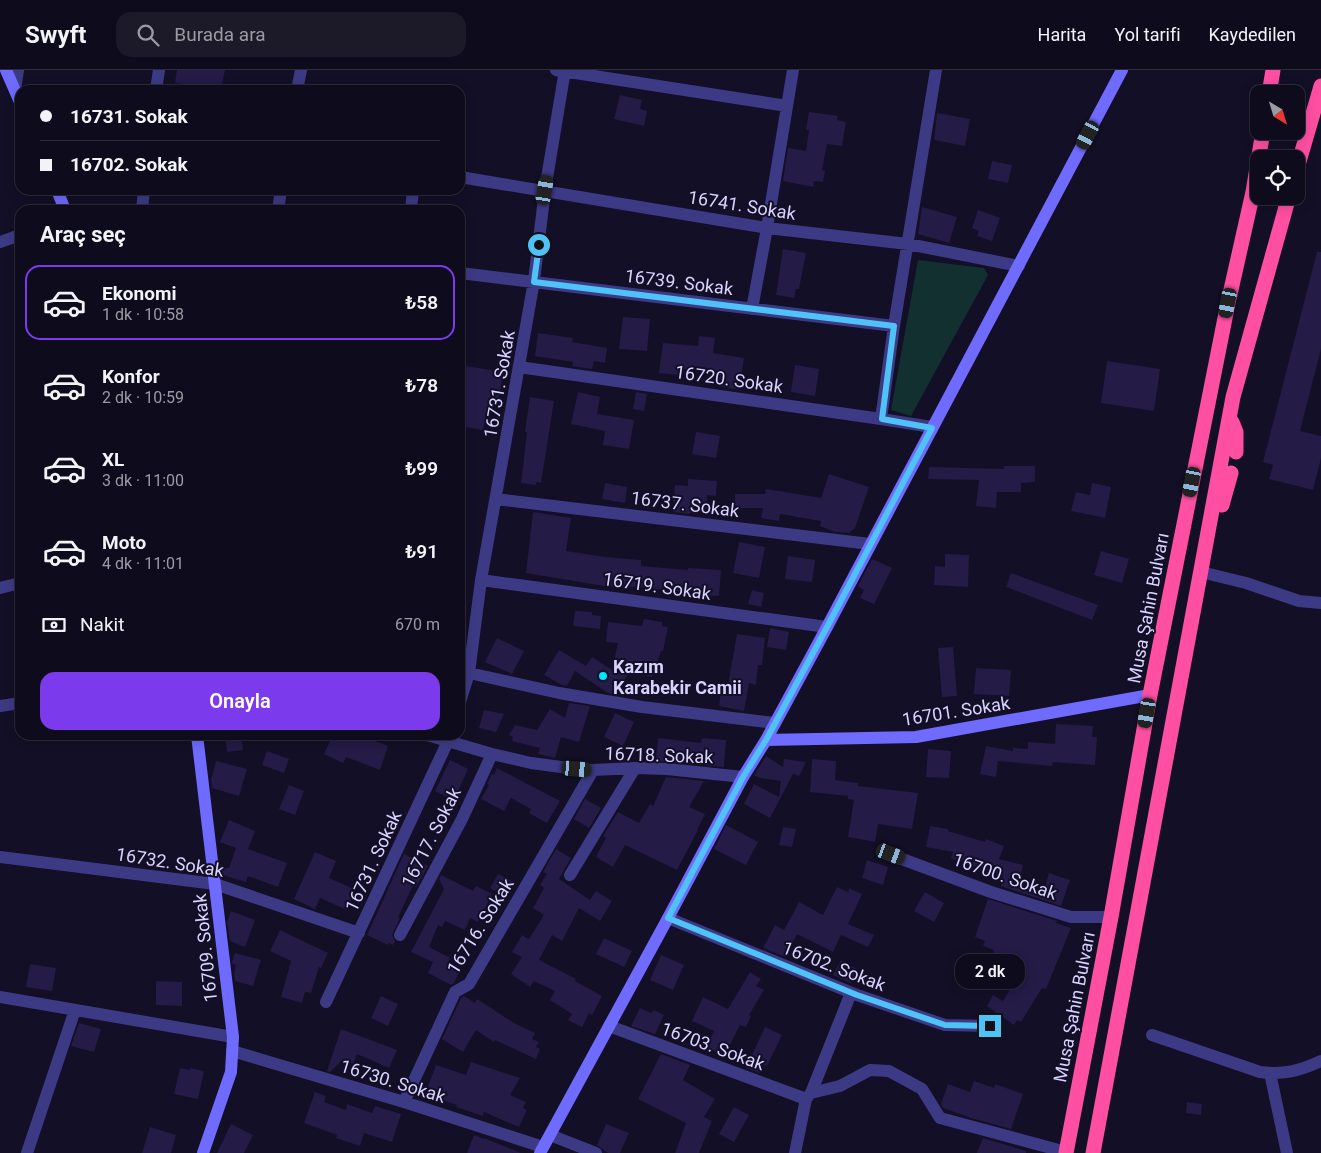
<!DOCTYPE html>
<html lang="tr">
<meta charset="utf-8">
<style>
body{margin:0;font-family:Roboto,sans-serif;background:#1c1929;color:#f1f3f6;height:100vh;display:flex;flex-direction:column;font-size:19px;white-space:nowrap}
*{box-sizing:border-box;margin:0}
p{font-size:16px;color:#9b9ba3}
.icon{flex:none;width:28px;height:28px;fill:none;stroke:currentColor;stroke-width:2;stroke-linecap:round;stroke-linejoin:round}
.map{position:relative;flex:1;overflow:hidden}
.panel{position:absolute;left:15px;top:135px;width:450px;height:535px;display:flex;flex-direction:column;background:#0e0b1c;border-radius:15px;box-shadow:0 2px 12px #0003,0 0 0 1px #2e2b3b}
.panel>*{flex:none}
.hud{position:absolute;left:15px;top:15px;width:450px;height:110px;border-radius:15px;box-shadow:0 2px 12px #0003,0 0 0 1px #2e2b3b;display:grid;align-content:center;height:110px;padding:0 25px;background:#0e0b1c}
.needle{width:32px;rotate:142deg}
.fabs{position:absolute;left:1250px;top:15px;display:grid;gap:10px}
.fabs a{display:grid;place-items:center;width:55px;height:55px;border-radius:10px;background:#0e0b1c;box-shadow:0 2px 12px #0003,0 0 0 1px #2e2b3b;font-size:25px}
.end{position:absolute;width:22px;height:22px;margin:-11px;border:6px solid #4fc3f7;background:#111;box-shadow:0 0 0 2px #111}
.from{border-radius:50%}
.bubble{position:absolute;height:35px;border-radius:15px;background:#0e0b1c;box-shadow:0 2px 12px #0003,0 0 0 1px #2e2b3b;font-size:16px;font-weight:600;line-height:35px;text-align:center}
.car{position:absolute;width:15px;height:30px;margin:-15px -8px;border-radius:6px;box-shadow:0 0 4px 1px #0007;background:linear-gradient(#222 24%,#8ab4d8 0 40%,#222 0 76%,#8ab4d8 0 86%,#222 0)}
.hud b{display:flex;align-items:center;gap:18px;height:48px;font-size:19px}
.hud b+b{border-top:1px solid #2e2b3b}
.hud i{width:12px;height:12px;background:#f1f3f6}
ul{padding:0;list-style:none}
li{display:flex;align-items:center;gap:15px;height:75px;margin:0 10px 8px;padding:0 15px;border:2px solid transparent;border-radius:15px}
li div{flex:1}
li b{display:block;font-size:19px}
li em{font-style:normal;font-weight:600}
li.selected{border-color:#7c3aed}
li>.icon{width:45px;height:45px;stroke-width:1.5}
h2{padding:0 25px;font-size:22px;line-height:60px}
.pay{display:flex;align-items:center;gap:12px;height:55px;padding:0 25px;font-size:19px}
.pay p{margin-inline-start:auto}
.cta{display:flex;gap:10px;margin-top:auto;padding:10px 25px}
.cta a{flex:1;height:58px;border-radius:15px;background:#7c3aed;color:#fff;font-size:20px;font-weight:600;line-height:58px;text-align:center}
header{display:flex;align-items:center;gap:30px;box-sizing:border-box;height:70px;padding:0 25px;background:#0e0b1c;border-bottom:1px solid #2e2b3b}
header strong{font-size:24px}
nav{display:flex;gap:28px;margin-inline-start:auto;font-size:18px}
.search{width:350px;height:45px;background:#1c1929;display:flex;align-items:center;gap:12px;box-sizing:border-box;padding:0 18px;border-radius:15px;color:#9b9ba3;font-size:19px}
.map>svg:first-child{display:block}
.green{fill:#12302f}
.building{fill:#241b47}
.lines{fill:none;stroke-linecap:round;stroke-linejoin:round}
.street{stroke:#3d3a85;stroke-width:12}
.secondary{stroke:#6f6bff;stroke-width:12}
.highway{stroke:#ff4fa3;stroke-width:15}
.route{stroke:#4fc3f7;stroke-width:6}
.poi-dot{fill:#00e5ff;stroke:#130f26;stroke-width:2}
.labels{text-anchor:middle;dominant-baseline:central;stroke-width:4;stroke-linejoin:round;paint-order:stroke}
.street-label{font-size:18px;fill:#d9d4ff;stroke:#130f26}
.poi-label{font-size:18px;font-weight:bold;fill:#d9d4ff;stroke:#130f26;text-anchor:start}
</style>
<header>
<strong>Swyft</strong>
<div class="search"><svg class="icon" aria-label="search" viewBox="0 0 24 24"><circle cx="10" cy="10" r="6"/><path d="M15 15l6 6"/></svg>Burada ara</div>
<nav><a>Harita</a><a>Yol tarifi</a><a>Kaydedilen</a></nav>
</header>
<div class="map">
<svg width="1321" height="1083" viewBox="0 0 1321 1083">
<rect width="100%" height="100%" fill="#130f26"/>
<path class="green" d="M918,190L984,198L988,205L911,346L891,340Z"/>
<path class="building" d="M177,0H225L221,20L175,13Z
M620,25L642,30L640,39L647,41L644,56L614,49Z
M809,42L838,46L837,50L846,52L842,76L827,74L822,100L825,101L823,112L814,111L813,117L783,111L788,78L806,81L809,60H806Z
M937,43L970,49L965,76L934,70Z
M992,91L1012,95L1008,113L988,109Z
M922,137L957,147L949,173L918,164Z
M978,140L1000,148L992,171L977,166L979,161L972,158Z
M783,179L806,183L799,219H796L794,228L776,225Z
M1317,182H1321V279L1300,361L1321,366V388L1313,420L1269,409L1273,395L1263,392Z
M623,247L650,249L647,281L619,279Z
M538,263L573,268L572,272L607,278L605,293L594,291L592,299L572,296L573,292L535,286Z
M699,266L715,268L713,283L744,288L739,320L718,316L720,303L679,299V305L659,303L663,273L698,276Z
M1107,291L1160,299L1154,341L1101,333Z
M795,295L819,299L815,326L791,322Z
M466,296L503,302L499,328L492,327L487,351L485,350L483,360L460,356V305L465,306Z
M578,322L600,327L597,344L634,350L629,379L603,375L605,361L571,354Z
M636,322L647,324L644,341L633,339Z
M530,327L554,331L541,413L536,412V415L521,413L527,362H525Z
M696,362L720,366L716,388L692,384Z
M1004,396H1035V412L1021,413V422H997L996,438L976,436L979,410L928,409L929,397L1004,399Z
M829,404L869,417L855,458L849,463L835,462L820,456L821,451L780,444L779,451L761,448L763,438H735V424H765L766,419L821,428Z
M688,409L717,411L716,426L707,425L706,439L690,437V444L673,442L675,415L688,416Z
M605,413L627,417L625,433L602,429Z
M1092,413L1111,417L1105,448L1071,441L1076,422L1090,425Z
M533,442L571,448L566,481L605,487L641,490V496L688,500V498L721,500L719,526L687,524V522L639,517L604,516L526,503Z
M739,472L765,477L759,508L733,503Z
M1101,481L1129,489L1122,513L1094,505Z
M945,484L969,485L968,517L934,515L935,496L945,497Z
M788,486L815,490L812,512L785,509Z
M872,489L892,498L874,534L860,528L864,520L858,516Z
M1011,503L1098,535L1092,550L1006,517Z
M752,520L764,523L761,537L748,534Z
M575,541L592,542V545L601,546L600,559L573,556Z
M644,549L662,552V556L668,557L663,581H661L652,607L631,600L614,624L608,623L575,601L567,616L562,615L544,605L559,580L586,596L592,587L612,600L618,573L606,572L608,552L642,556Z
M770,558L789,562L786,580L767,577Z
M737,564L765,568L762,595H758L756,615L749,613L744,641L719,636L722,614L728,615Z
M497,568L524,581L512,604L485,592Z
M953,577L957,626L942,627L938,578Z
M976,598L1011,600L1009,626L974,624Z
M569,633L590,636L579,672L561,667L555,688L538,684L540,678L512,671L513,667L509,665L515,655L537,660L550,639L565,648Z
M484,640L504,644L496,662L479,658Z
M615,643L634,652L623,676L604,667Z
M1056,654L1093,656L1092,667H1097L1095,695L1053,692L1052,696L998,691L996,707L980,704L986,676L1013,681V678L1028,679V672L1055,674Z
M225,665H241L243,680L227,682Z
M333,665H360L388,676L380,700L346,687L343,693L324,684Z
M658,668L701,673L702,668L726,670L724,697L656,691Z
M928,679L951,681L949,708L926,707Z
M267,681L289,689L284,703L262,695Z
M766,686L783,697L784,689L806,692L799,706L793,704L770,748L744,734L754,714L779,727L781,711L760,708L754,705Z
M812,689L836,691L835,710L858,713V716L918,723L912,759L878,754L875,772L848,767L854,730L848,729V726L810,722Z
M450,690L468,699L454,730L435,721Z
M216,691L247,699L239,726L212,718L211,710Z
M497,698L560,731L547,753L529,743L531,739L511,728L504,741L481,729L489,715L487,714L492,704L494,705Z
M666,707L704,711L689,737L705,744L697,760H698L677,800L625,775L613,797L596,787L606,768L603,766L618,742L639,753L650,734L653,736Z
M289,715L304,721L295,745L279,739Z
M585,729L601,738L589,758L574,749Z
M229,750L255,761L248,779L287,793L278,817L248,806L246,812L222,805L221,798H229L236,778L220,772Z
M726,755L758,772L746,795L714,779Z
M930,756L948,759V761L985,772L986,769L1004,776L999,789L1023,795L1018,817L1043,823L1049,803L1070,810L1061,836L1001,816L1003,806L951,788L953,782L926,777Z
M783,757L796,759L792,777L779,775Z
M556,779L571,788L559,809L590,830L596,821L612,831L600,851L579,838L562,871L552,865L539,890L576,909L575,911L602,926L592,945L589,943L582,957L568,950L572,944L550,930L555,921L534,911L530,917L511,904L522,887L512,882L522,865L529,869L544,845L533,838L544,818L540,815L547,804L543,802Z
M315,782L336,791L329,808L356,820L347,840L320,828L315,839L294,829Z
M404,784L428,796L416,817L413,816L398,847L400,848L392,865L395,871L393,875L389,873L388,875L367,865Z
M867,790L888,797L883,815L862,808Z
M498,804L512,811L504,825L490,818Z
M441,805L473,821L476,816L492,824L478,852L470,848L465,860L445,851L442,857L438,855L429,877L450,888L448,892L461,898L454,913L451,915L428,903L433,892L411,882L444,819L439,809Z
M837,817L848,822L849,818L862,824L848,854L874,865L868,877L841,865L833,882L797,864L785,887L763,878L775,855L784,860L799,832L823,845Z
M925,822L944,833L934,852L914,841Z
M988,829L1057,851L1056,853L1071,858L1046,919L1042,918L1021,952L1017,950L1014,955L987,936L993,925L1003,931L1017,908L988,896L994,880L983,876L985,871L975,867Z
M231,841L255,850L245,877L230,871L227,852Z
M280,860L328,883L321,898L319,897L311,923L305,922L302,933L281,927L291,891L270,881Z
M604,868L632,881L624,897L596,884Z
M235,883L261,890L253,916L235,911L234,903L236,895L233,894L232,892Z
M661,885L684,895L673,920L650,910Z
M841,890L857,899L850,913L833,905Z
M30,894L56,898L52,921L26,917Z
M750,902L761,909L756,916L764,920L749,945L751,946L746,957L740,955L724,986L706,977L714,961L692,951L703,927L728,939Z
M156,911L182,912V936L156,935Z
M381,926L398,934L388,956L371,948Z
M464,926L475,933L477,929L514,953L535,963L532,969L539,972L536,977L540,979L536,989L495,970L494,972L476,960L463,982L442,969L461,928Z
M640,938L651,943L654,940L664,945L655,964L631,956Z
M79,953L101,959L94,982L71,976Z
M765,957L782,965L767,996L763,994L759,1003L746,998Z
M341,959L397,980L389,998L357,984L353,994L342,990L330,1002L327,1001Z
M661,984L690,995L683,1010L715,1029L704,1047L712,1051L699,1083H675L686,1053L638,1029Z
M471,992L520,1008L510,1025L526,1032L523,1038L527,1040L519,1057L484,1042L483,1046L456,1037L457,1035L425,1024L436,995L466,1005Z
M180,998L190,1000V998L204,1001L198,1029L174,1024Z
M974,1011L994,1018L995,1014L1023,1024L1011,1059L971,1048L943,1038L941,1034L948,1014L970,1022Z
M315,1022L326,1026L324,1032L346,1040L347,1034L372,1043L375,1036L401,1044L392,1072L364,1063L360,1076L336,1068L337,1065L304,1053Z
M1187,1032L1202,1034L1201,1045L1186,1043Z
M734,1037L749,1045L734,1072L719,1064Z
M231,1054L253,1065L244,1083H217Z
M606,1054L629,1063L620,1083H608L597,1075Z
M150,1057L176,1065L171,1083H142Z
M474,1065L484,1069V1068L521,1083H467Z
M983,1068L1026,1081V1083H977Z"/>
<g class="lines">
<path class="street" d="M556,0L787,36
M15,20L18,0
M156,20L159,0
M297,20L301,0
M460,107L767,158L908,174L1019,196
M142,140L144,120
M278,140L281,120
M411,140L413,120
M0,172L20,165
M460,203L894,256
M752,239L767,158L793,0
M519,297L881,349L932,357
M881,349L894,256L936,0
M496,429L870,474
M1201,502L1246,513L1299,531L1321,533
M481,510L827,557
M0,518L20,513
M469,603L559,623L642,637L775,653
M460,632L469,603L481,510L534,211L545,120L565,0
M0,636L20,633
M427,665L492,684L531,693L561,697L593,700L635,698L667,699L743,707
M891,785L991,822L1071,847H1111
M0,787L215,814L359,863
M570,805L635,698
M668,848L857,925L945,955L990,956
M400,865L462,749L492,684
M0,927L233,967
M326,932L448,671L450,665
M609,956L806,1029
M1152,965L1260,1002C1283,1005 1300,1001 1321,991
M232,981L404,1032L543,1077
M1270,1003L1287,1083
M811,1023L840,1016L870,1000L889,1001L922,1019L940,1048L1066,1082
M404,1032L455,922L469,914L593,700
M550,1065L596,1083
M27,1083L75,940
M795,1083L806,1029L811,1023L851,923"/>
<path class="secondary" d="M6,0L20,32
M57,120L65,140
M197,665L233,967L231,1002L203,1083
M766,670L916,667L1150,625
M540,1083L668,848L743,707L766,670L827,557L1122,0"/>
<path class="highway" d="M1269,24L1273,0
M1296,102L1321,16
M1232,352L1236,362V382
M1222,435L1231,403
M1066,1083L1111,847L1150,625L1228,233L1253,122L1263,61
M1093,1083L1233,327L1289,126"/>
</g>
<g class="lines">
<path class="route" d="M539,175L534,212L894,256L882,349L932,358L827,557L766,670L743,707L668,848L857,925L945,955L990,956"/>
</g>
<circle class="poi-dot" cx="603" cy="606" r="5"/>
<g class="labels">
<g class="street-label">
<text transform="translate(742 135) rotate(9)">16741. Sokak</text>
<text transform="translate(679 212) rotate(7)">16739. Sokak</text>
<text transform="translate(729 309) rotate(8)">16720. Sokak</text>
<text transform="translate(499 314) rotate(-80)">16731. Sokak</text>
<text transform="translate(685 434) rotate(7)">16737. Sokak</text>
<text transform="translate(657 516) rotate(8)">16719. Sokak</text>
<text transform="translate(1148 538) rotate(-79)">Musa Şahin Bulvarı</text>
<text transform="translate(956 641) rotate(-9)">16701. Sokak</text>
<text transform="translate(659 685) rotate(2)">16718. Sokak</text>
<text transform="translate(431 767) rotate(-63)">16717. Sokak</text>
<text transform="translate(373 791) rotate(-65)">16731. Sokak</text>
<text transform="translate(170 792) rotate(9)">16732. Sokak</text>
<text transform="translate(1005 806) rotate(19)">16700. Sokak</text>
<text transform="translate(480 856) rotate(-58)">16716. Sokak</text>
<text transform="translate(205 878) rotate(-96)">16709. Sokak</text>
<text transform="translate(834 896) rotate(21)">16702. Sokak</text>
<text transform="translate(1074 937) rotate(-79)">Musa Şahin Bulvarı</text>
<text transform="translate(713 976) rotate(20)">16703. Sokak</text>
<text transform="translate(393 1011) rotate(17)">16730. Sokak</text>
</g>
<g class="poi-label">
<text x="613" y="596">Kazım<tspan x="613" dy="21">Karabekir Camii</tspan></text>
</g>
</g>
</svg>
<div class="fabs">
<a><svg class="needle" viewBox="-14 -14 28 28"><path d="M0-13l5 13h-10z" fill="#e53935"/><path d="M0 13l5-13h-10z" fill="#9b9ba3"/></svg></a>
<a><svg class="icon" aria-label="locate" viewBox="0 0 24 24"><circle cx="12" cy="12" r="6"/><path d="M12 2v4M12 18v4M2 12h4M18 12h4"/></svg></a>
</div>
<i class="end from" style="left:539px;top:175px"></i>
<i class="end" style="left:990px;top:956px"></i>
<div class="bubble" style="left:955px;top:884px;width:70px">2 dk</div>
<i class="car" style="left:1088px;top:65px;rotate:208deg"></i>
<i class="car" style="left:545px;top:120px;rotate:10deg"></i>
<i class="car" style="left:1228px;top:233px;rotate:191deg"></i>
<i class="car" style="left:1192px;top:412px;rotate:191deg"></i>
<i class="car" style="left:1147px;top:643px;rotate:190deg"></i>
<i class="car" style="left:577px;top:699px;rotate:95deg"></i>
<i class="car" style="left:891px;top:784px;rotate:111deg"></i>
<div class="hud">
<b><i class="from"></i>16731. Sokak</b>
<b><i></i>16702. Sokak</b>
</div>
<section class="panel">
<h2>Araç seç</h2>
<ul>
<li class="selected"><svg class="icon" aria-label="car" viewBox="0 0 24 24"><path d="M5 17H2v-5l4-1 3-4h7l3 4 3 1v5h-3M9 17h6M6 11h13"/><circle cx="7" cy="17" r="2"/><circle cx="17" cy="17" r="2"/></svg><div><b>Ekonomi</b><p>1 dk · 10:58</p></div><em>₺58</em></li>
<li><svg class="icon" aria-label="car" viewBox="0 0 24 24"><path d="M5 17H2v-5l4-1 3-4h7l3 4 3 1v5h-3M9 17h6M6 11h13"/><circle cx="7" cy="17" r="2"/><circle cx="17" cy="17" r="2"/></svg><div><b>Konfor</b><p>2 dk · 10:59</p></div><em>₺78</em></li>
<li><svg class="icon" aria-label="car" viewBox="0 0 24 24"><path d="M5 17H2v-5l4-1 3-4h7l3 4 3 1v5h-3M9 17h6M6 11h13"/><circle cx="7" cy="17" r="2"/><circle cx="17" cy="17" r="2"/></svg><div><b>XL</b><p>3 dk · 11:00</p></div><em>₺99</em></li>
<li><svg class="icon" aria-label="car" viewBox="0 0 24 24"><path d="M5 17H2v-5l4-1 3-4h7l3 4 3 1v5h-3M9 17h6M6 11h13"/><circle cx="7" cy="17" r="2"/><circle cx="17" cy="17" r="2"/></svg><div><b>Moto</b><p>4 dk · 11:01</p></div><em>₺91</em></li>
</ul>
<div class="pay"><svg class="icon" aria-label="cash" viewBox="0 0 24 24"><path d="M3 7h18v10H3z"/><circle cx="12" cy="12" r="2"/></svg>Nakit<p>670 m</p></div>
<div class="cta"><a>Onayla</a></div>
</section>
</div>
